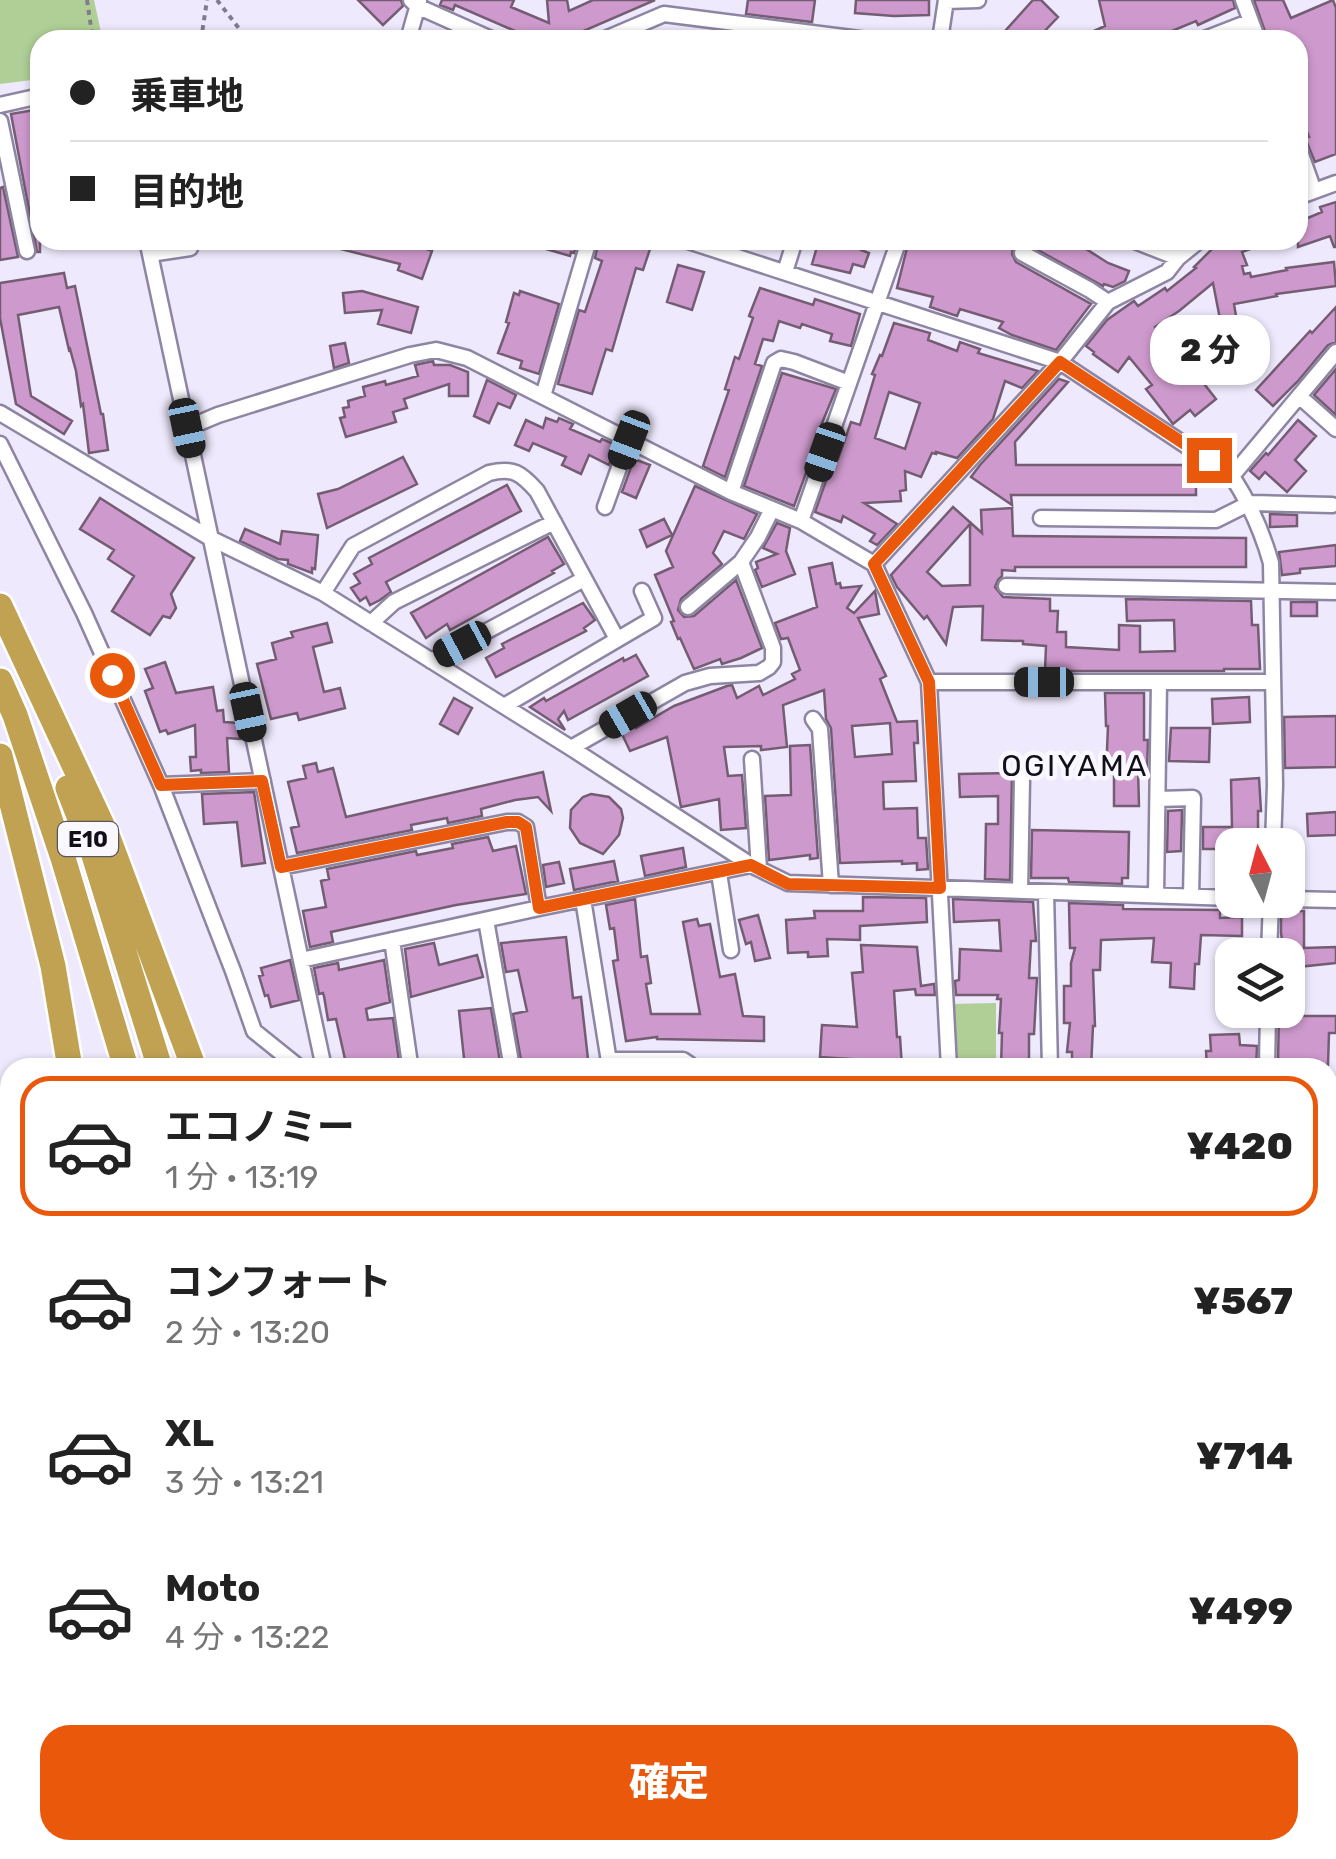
<!DOCTYPE html>
<html lang="ja">
<meta charset="utf-8">
<style>
body{margin:0;font-family:Rubik,"Noto Sans JP",sans-serif;background:#f2f2f2;color:#222;height:100vh;display:flex;flex-direction:column;font-size:38px;white-space:nowrap}
*{box-sizing:border-box;margin:0}
p{font-size:32px;color:#767676}
.icon{flex:none;width:55px;height:55px;fill:none;stroke:currentColor;stroke-width:2;stroke-linecap:round;stroke-linejoin:round}
.map{position:relative;flex:1;overflow:hidden}
.details{position:absolute;left:0px;top:1058px;width:1338px;height:802px;display:flex;flex-direction:column;background:#fff;border-radius:30px 30px 0 0;box-shadow:0 2px 8px #0004}
.details>*{flex:none}
.guide{position:absolute;left:30px;top:30px;width:1278px;height:220px;border-radius:30px;box-shadow:0 2px 8px #0004;display:grid;align-content:center;height:220px;padding:0 40px;background:#fff}
.needle{width:65px;rotate:354deg}
.fabs{position:absolute;left:1215px;top:828px;display:grid;gap:20px}
.fabs a{display:grid;place-items:center;width:90px;height:90px;border-radius:20px;background:#fff;box-shadow:0 2px 8px #0004;font-size:50px}
.end{position:absolute;width:45px;height:45px;margin:-22px;border:12px solid #ea580c;background:#fff;box-shadow:0 0 0 5px #fff}
.from{border-radius:50%}
.bubble{position:absolute;height:70px;border-radius:30px;background:#fff;box-shadow:0 2px 8px #0004;font-size:32px;font-weight:800;line-height:70px;text-align:center}
.car{position:absolute;width:30px;height:60px;margin:-30px -15px;border-radius:12px;box-shadow:0 0 8px 2px #0007;background:linear-gradient(#222 24%,#8ab4d8 0 40%,#222 0 76%,#8ab4d8 0 86%,#222 0)}
.guide b{display:flex;align-items:center;gap:35px;height:95px;font-size:38px}
.guide b+b{border-top:2px solid #e0e0e0}
.guide i{width:25px;height:25px;background:#222}
ul{padding:18px 0 0;list-style:none}
li{display:flex;align-items:center;gap:30px;height:140px;margin:0 20px 15px;padding:0 20px;border:5px solid transparent;border-radius:30px}
li div{flex:1}
li b{display:block;font-size:38px}
li em{font-style:normal;font-weight:800}
li.current{border-color:#ea580c}
li>.icon{width:90px;height:90px;stroke-width:1.5}
.cta{display:flex;gap:20px;margin-top:auto;padding:20px 40px}
.cta a{flex:1;height:115px;border-radius:30px;background:#ea580c;color:#fff;font-size:40px;font-weight:800;line-height:115px;text-align:center}
.map>svg:first-child{display:block}
.green{fill:#b0cf97}
.building{fill:#ce9acd;stroke:#745d73;stroke-width:2.5;fill-rule:evenodd}
.lines{fill:none;stroke-linecap:round;stroke-linejoin:round}
.minor-tunnel{stroke:#cdc8da;stroke-width:14;stroke-dasharray:14 7;stroke-linecap:butt}
.service-casing{stroke:#8e85a3;stroke-width:12}
.minor-casing{stroke:#8e85a3;stroke-width:19}
.tertiary-casing{stroke:#8e85a3;stroke-width:22}
.motorway-casing{stroke:#fff;stroke-width:30}
.path{stroke:#807c8b;stroke-width:4;stroke-dasharray:5 5;stroke-linecap:butt}
.service{stroke:#fff;stroke-width:8}
.minor{stroke:#fff;stroke-width:14}
.tertiary{stroke:#fff;stroke-width:18}
.motorway{stroke:#c0a252;stroke-width:25}
.route{stroke:#ea580c;stroke-width:12}
.labels{text-anchor:middle;dominant-baseline:central;stroke-width:9;stroke-linejoin:round;paint-order:stroke}
.shield{fill:#faf8ff;stroke:#58555f;stroke-width:2.5}
.shield-label{font-size:22px;font-weight:bold;fill:#120f1a}
.quarter-label{font-size:30px;letter-spacing:2.5px;fill:#120f1a;stroke:#faf8ff}
</style>
<div class="map">
<svg width="1336" height="1859" viewBox="0 0 1336 1859">
<rect width="100%" height="100%" fill="#eee9fc"/>
<path class="green" d="M0,0H94L102,37L98,40H40V79L0,84Z
M996,1003V1067H953L952,1004Z"/>
<path class="building" d="M358,0H401L403,6L383,25Z
M442,0H514L511,7L549,23L547,0H567L569,11L593,0H655L581,32V35L567,39L566,35L546,40H536L455,5L453,10L440,5Z
M748,0H815L812,22L746,14Z
M856,0H929V15L894,16L855,13Z
M1033,0H1041L1058,17L1036,40H997Z
M1099,0H1233L1235,8L1198,25L1196,21L1150,40H1074L1105,26Z
M1254,0H1283L1291,18L1333,0L1336,8V154L1315,162L1305,138L1309,137L1298,109V99L1304,96L1298,80V40H1268Z
M34,110L40,141V252H37L11,114Z
M3,187L18,257L0,260V188Z
M1336,202V247H1334L1330,236L1298,247V222L1322,212L1320,207Z
M325,240H402L432,251L422,279L398,270L400,264L325,245Z
M529,240H578L574,253L571,252L570,256L529,244Z
M599,240H632L651,246L643,270L636,268L612,351L606,349L592,394L558,384L579,310L585,312L602,261L595,258Z
M819,240H851L863,244L861,250L869,253L864,267L853,264L850,273L812,264Z
M909,240H1072L1108,263L1129,271L1125,281L1113,287L1104,284L1103,286L1027,244L1021,243L1013,247L1012,254L1016,262L1091,304L1056,350L1012,335L999,328L1003,322L960,309L957,316L930,307L933,297L897,288Z
M1221,240H1269V242L1242,252L1247,265L1242,266L1244,274L1250,273L1251,277L1287,270L1286,268L1334,262L1336,286L1276,294L1277,296L1234,304L1236,316L1220,319L1213,283L1179,311L1155,327L1198,383L1201,380L1216,399L1195,416L1190,410L1173,424L1146,389L1152,385L1129,357L1118,372L1093,354L1094,352L1086,346L1107,320L1134,301L1138,306L1165,288L1167,291L1196,268L1194,267Z
M678,265L704,272L692,310L667,302Z
M64,273L67,288L75,286L101,414H103L108,450L89,453L83,404L81,406L76,371L70,349L69,350L59,307L18,315L31,396L72,421L64,434L16,404L0,318V283Z
M760,288L813,305L815,299L860,314L851,346L830,341L832,334L802,324L800,328L779,321L773,341L763,339L755,364L762,366L725,477L703,466L729,390L725,389L735,357L739,359L753,318L749,316Z
M362,291L418,307L411,333L378,324L382,310L345,313L343,293Z
M520,291L559,304L539,374L520,368L522,361L498,353L509,323L506,322L514,293L519,295Z
M1336,307V342L1328,345L1298,381L1273,406L1256,390L1310,331L1312,333Z
M894,323L930,333L928,340L957,351L960,342L980,349L978,353L1038,371L1022,388L1005,381L993,419L957,458L936,452V454L932,453L921,477L905,471L906,490L900,491L901,501L864,503L897,524L877,545L870,541L875,534L843,516L841,522L815,512L834,458L838,459L851,422L860,425L875,375L872,374L880,355L882,356ZM889,392L920,403L905,449L875,438Z
M345,343L349,363L334,368L330,346Z
M433,361L434,365H450L468,372V396H449V384L404,399L407,408L393,412L396,422L346,437L340,418L345,417L343,408L349,407L348,401L365,396L363,387L385,381L386,385L418,376L415,365Z
M1336,369V415L1314,395Z
M782,373L836,389L811,450L814,451L794,506L744,486Z
M1059,379L1068,382L1015,442L1016,465H1196V495H1011L1012,505L971,477L980,465Z
M487,380L516,395L510,408L498,403L489,423L474,416Z
M546,418L557,422L559,418L573,424L570,429L600,442L602,439L616,445L609,465L589,455L581,474L562,465L566,457L533,443L529,451L515,445L526,420L543,428Z
M1298,420L1316,436L1295,460L1306,471L1287,492L1265,472L1259,479L1250,471L1266,453L1268,455Z
M403,457L417,484L327,528L318,494L338,489Z
M634,459L650,465L636,498L622,492Z
M507,485L521,511L386,582L391,592L380,600L370,605L366,597L360,601L351,588L360,583L354,574L372,564L369,558Z
M695,486L757,514L744,539L724,531L713,553L722,564L681,599L678,610L684,617L694,616L736,580L762,648L741,658L722,664L720,659L694,669L680,638L678,639L671,622L674,621L655,575L673,567L666,551Z
M100,498L194,558L171,594L176,608L170,618L163,616L150,635L112,611L134,576L108,559L114,550L80,529Z
M953,507L982,533L981,510L1012,508L1013,536L1246,538V567H1015V571L1002,570V576L998,580L995,587L1003,597L1050,599V611H1058L1057,632H1066V647L1119,650V625L1140,626V652L1175,651L1174,620L1127,621L1126,599L1251,601L1252,625H1258L1260,669H1224V671H1045L1046,646L1023,644V641L982,640L983,606L953,607L946,644L927,616L924,619L897,587L891,575ZM970,524V585L942,586L927,572Z
M1270,514L1297,515V526L1270,527Z
M664,519L672,535L647,547L640,530Z
M777,523L790,528L786,551L795,574L762,587L755,570L758,568L756,562L777,554L763,548Z
M245,529L280,544L282,531L318,535L315,569L312,568V573L288,564V560L278,559L240,541Z
M548,537L564,564L552,571L554,573L450,630L447,624L426,638L411,613Z
M1336,545V566L1300,569V573L1282,575L1279,552Z
M832,563L836,584L840,583L841,588L861,586L847,608L854,613L875,591L879,614L858,618L886,676L880,679L897,722L917,721L918,743H914L916,781L883,782L884,809L917,808L918,838H926L928,869L917,870V863L902,864V861L840,863L831,728L826,719L824,690L783,705L787,747L761,750V746L724,747L728,776L742,775L746,828L721,830L719,799L681,807L667,737L630,751L621,732L634,724L636,728L674,706L727,686L732,685L737,698L759,686L763,695L795,679L792,674L800,670L788,638L781,639L775,623L817,607L809,568ZM890,723L892,754L855,757L852,726Z
M1291,602H1317V616H1291Z
M583,603L595,620L584,628L586,631L496,677L486,658L504,648L502,644Z
M327,623L332,642L313,647L324,692L340,688L345,708L299,720L297,713L271,719L257,664L276,659L272,643L293,637L291,632Z
M636,655L648,676L568,720L564,711L558,719L565,730L530,707L544,698L546,701L623,658L624,661Z
M165,662L176,693L213,687L217,711L223,710L224,722L239,723L240,739L227,738L229,772L201,773V770L191,771L190,757H196L195,725L168,734L166,730L160,732L145,691L153,688L145,669Z
M1105,693H1144V740H1148L1147,769H1138L1139,806H1114V774H1106L1108,726H1106Z
M1249,697L1250,722L1213,724L1212,699Z
M454,698L472,708L458,734L440,724Z
M1336,716V767L1285,768L1284,717Z
M1171,728H1210L1209,762L1169,761Z
M810,745L818,858L810,859V855L769,860L765,796L791,795L790,746Z
M316,763L318,772L333,768L346,817L543,772L551,811L538,797L515,800L481,809L482,816L448,823L447,818L411,825L412,830L297,853L291,828L299,826L288,782L306,778L303,766Z
M1012,773L1010,880L985,879L986,824H998V796L960,797L959,774Z
M1259,778L1261,811H1258V845H1232V849H1203V827H1232L1231,780Z
M254,792L265,863L242,866L237,822L204,824L202,794Z
M591,794L609,797L621,809L623,818L619,835L603,854L580,843L570,828L571,810L583,797Z
M1182,810L1181,851L1167,852L1168,811Z
M1336,812V835L1308,836L1307,814Z
M1032,830L1129,832L1128,878H1122V884L1069,882L1068,878H1031Z
M488,837L493,851L516,846L526,894L456,905L331,932L333,942L310,947L303,911L326,907L321,881L329,879L327,869L416,851L417,855L453,848L452,844Z
M683,848L686,867L645,876L641,856Z
M614,861L618,881L574,890L570,869Z
M559,862L564,883L546,887L543,865Z
M863,897L926,898L927,922L860,926V940L827,939L828,956L808,957V952L788,953L786,920L815,918L814,911H863Z
M635,899L641,957L647,956L651,983L646,984L651,1014H700L683,922L697,919L699,926L710,924L720,977L735,974L743,1016L764,1017V1041L657,1039V1037L626,1041L613,961L618,960L614,928L610,929L606,905Z
M953,899L1033,902L1036,941H1031L1029,978H1037L1034,1034H1029V1068H1001L1002,1033H999L1001,999H997L998,995H956L955,981L959,980L960,949L1001,951L999,920L954,922Z
M1069,903L1123,905V909L1220,910V918L1242,917V936L1201,935L1199,964H1195L1194,989L1170,987L1171,963L1152,962L1154,938L1101,940L1100,970H1093L1095,1026H1093L1091,1068H1072V1052H1067L1070,1023H1064V986H1071V963L1075,948H1070Z
M1281,911H1304V948L1336,947V963L1288,968V955H1284L1281,933Z
M758,915L770,958L755,961L751,942L746,944L739,920Z
M566,937L573,998L581,997L589,1068H563L562,1065L543,1068H533V1065L522,1066L513,1014L527,1011L518,970L506,972L501,943Z
M434,943L439,965L477,955L483,977L411,997L405,949Z
M861,945L917,947L921,986L934,984L935,995H916L915,989L894,991L897,1037H900L902,1068H865L864,1060L820,1057L822,1025L857,1027L852,973L863,972Z
M290,960L299,1000L271,1007L268,995L265,996L259,976L263,975L261,968Z
M384,960L390,1002L366,1009L368,1020L393,1018L400,1068H376V1063L347,1068L336,1019L328,1020L324,996L323,993L319,994L314,968L338,963L339,970Z
M491,1008L501,1068H465L459,1011Z
M1279,1010H1298V1016H1336V1033H1329L1328,1065L1278,1064Z
M1239,1034L1240,1045L1257,1046L1256,1068H1207L1206,1051H1211L1210,1035Z"/>
<g class="lines">
<path class="minor-tunnel" d="M305,1859L349,1853"/>
<g class="service-casing">
<path id="service" d="M0,1832L10,1827"/>
</g>
<g class="minor-casing">
<path id="minor" d="M411,0L417,6L493,40
M1243,0L1258,40
M946,1L978,0
M408,40L419,1
M603,40L664,14L867,40
M940,40L946,0
M1202,40L1251,21
M0,105L40,96
M0,121L27,251
M1298,146L1314,191
M1298,197L1336,183
M147,240L324,1068
M685,240L1060,362L1232,476C1250,504 1262,531 1271,563L1275,785L1273,845
M1132,240L1178,258
M1022,253L1090,290L1108,302
M150,254L190,248
M785,272L795,240
M543,396L589,240
M1299,396L1336,429
M0,413L210,538L323,593L571,748L751,865L788,883L1232,898
M187,428L218,415L410,355L436,350L467,358L731,492L801,521L874,564L929,682L949,1068
M0,444L84,613L161,785L233,971L254,1031L300,1068
M1232,476L1336,352
M731,492L774,363L781,359L794,362L849,383
M605,507L629,440
M1041,518L1216,520L1250,503L1332,505
M801,521L899,240
M874,564L1060,362L1108,302L1167,272L1178,258L1200,240
M1006,586L1336,592
M323,593L353,546L489,473C513,467 521,473 537,491L617,639
M688,607L741,562L758,537L772,509
M371,623L394,602L554,522
M431,661L584,579
M929,682H1273
M504,706L654,618L642,591
M813,719L820,729L831,885
M571,748L685,683L710,676L759,673L769,667L773,662V648L741,562
M752,759L759,869
M161,785L263,781
M1158,799L1193,798L1191,896
M281,867L507,822H518L526,827L539,908
M719,873L731,950
M1020,891L1022,779
M1046,892L1050,1068
M1156,895L1159,682
M583,899L610,1068
M1288,899L1336,900
M486,920L512,1068
M392,940L410,1064
M1269,955L1271,900
M301,960L539,908L751,865
M609,1060H683L689,1064V1068
M1267,1068L1268,1010
M1328,1129H1336
M1336,1716V1722
M1274,1850L1275,1859
M349,1853L356,1850
M805,1859V1850
M968,1859V1850"/>
</g>
<g class="tertiary-casing">
<path id="tertiary" d="M0,1130H10
M1328,1839L1336,1835
M505,1850L516,1859
M1286,1859L1305,1850"/>
</g>
<g class="motorway-casing">
<path id="motorway" d="M0,606L109,840L194,1068
M0,681L15,715L63,858L126,1068
M0,756L53,966L70,1068
M68,788L93,852L160,1068
M0,1227L10,1218
M0,1276L10,1272
M0,1478L10,1490
M172,1850L176,1859
M260,1850L261,1859
M288,1850L289,1859"/>
</g>
<path class="path" d="M87,0L93,40
M217,0L248,40
M201,40L207,0"/>
<use href="#service" class="service"/>
<use href="#minor" class="minor"/>
<use href="#tertiary" class="tertiary"/>
<use href="#motorway" class="motorway"/>
</g>
<g class="lines">
<path class="route" d="M112,675L161,785L262,781L281,867L507,822H518L526,827L539,908L751,865L788,884L940,888L929,682L874,564L1060,362L1209,460"/>
</g>
<g class="labels">
<rect class="shield" x="58" y="822" width="60" height="34" rx="8"/>
<g class="shield-label">
<text x="88" y="839">E10</text>
</g>
<g class="quarter-label">
<text x="1075" y="766">OGIYAMA</text>
</g>
</g>
</svg>
<div class="fabs">
<a><svg class="needle" viewBox="-14 -14 28 28"><path d="M0-13l5 13h-10z" fill="#e53935"/><path d="M0 13l5-13h-10z" fill="#767676"/></svg></a>
<a><svg class="icon" aria-label="layers" viewBox="0 0 24 24"><path d="M12 4l9 5-9 5-9-5zM3 14l9 5 9-5"/></svg></a>
</div>
<i class="end from" style="left:112px;top:675px"></i>
<i class="end" style="left:1209px;top:460px"></i>
<div class="bubble" style="left:1150px;top:315px;width:120px">2 分</div>
<i class="car" style="left:187px;top:428px;rotate:168deg"></i>
<i class="car" style="left:629px;top:440px;rotate:201deg"></i>
<i class="car" style="left:825px;top:452px;rotate:199deg"></i>
<i class="car" style="left:462px;top:644px;rotate:242deg"></i>
<i class="car" style="left:1044px;top:682px;rotate:270deg"></i>
<i class="car" style="left:248px;top:712px;rotate:168deg"></i>
<i class="car" style="left:628px;top:715px;rotate:240deg"></i>
<div class="guide">
<b><i class="from"></i>乗車地</b>
<b><i></i>目的地</b>
</div>
<section class="details">
<ul>
<li class="current"><svg class="icon" aria-label="car" viewBox="0 0 24 24"><path d="M5 17H2v-5l4-1 3-4h7l3 4 3 1v5h-3M9 17h6M6 11h13"/><circle cx="7" cy="17" r="2"/><circle cx="17" cy="17" r="2"/></svg><div><b>エコノミー</b><p>1 分 · 13:19</p></div><em>¥420</em></li>
<li><svg class="icon" aria-label="car" viewBox="0 0 24 24"><path d="M5 17H2v-5l4-1 3-4h7l3 4 3 1v5h-3M9 17h6M6 11h13"/><circle cx="7" cy="17" r="2"/><circle cx="17" cy="17" r="2"/></svg><div><b>コンフォート</b><p>2 分 · 13:20</p></div><em>¥567</em></li>
<li><svg class="icon" aria-label="car" viewBox="0 0 24 24"><path d="M5 17H2v-5l4-1 3-4h7l3 4 3 1v5h-3M9 17h6M6 11h13"/><circle cx="7" cy="17" r="2"/><circle cx="17" cy="17" r="2"/></svg><div><b>XL</b><p>3 分 · 13:21</p></div><em>¥714</em></li>
<li><svg class="icon" aria-label="car" viewBox="0 0 24 24"><path d="M5 17H2v-5l4-1 3-4h7l3 4 3 1v5h-3M9 17h6M6 11h13"/><circle cx="7" cy="17" r="2"/><circle cx="17" cy="17" r="2"/></svg><div><b>Moto</b><p>4 分 · 13:22</p></div><em>¥499</em></li>
</ul>
<div class="cta"><a>確定</a></div>
</section>
</div>
